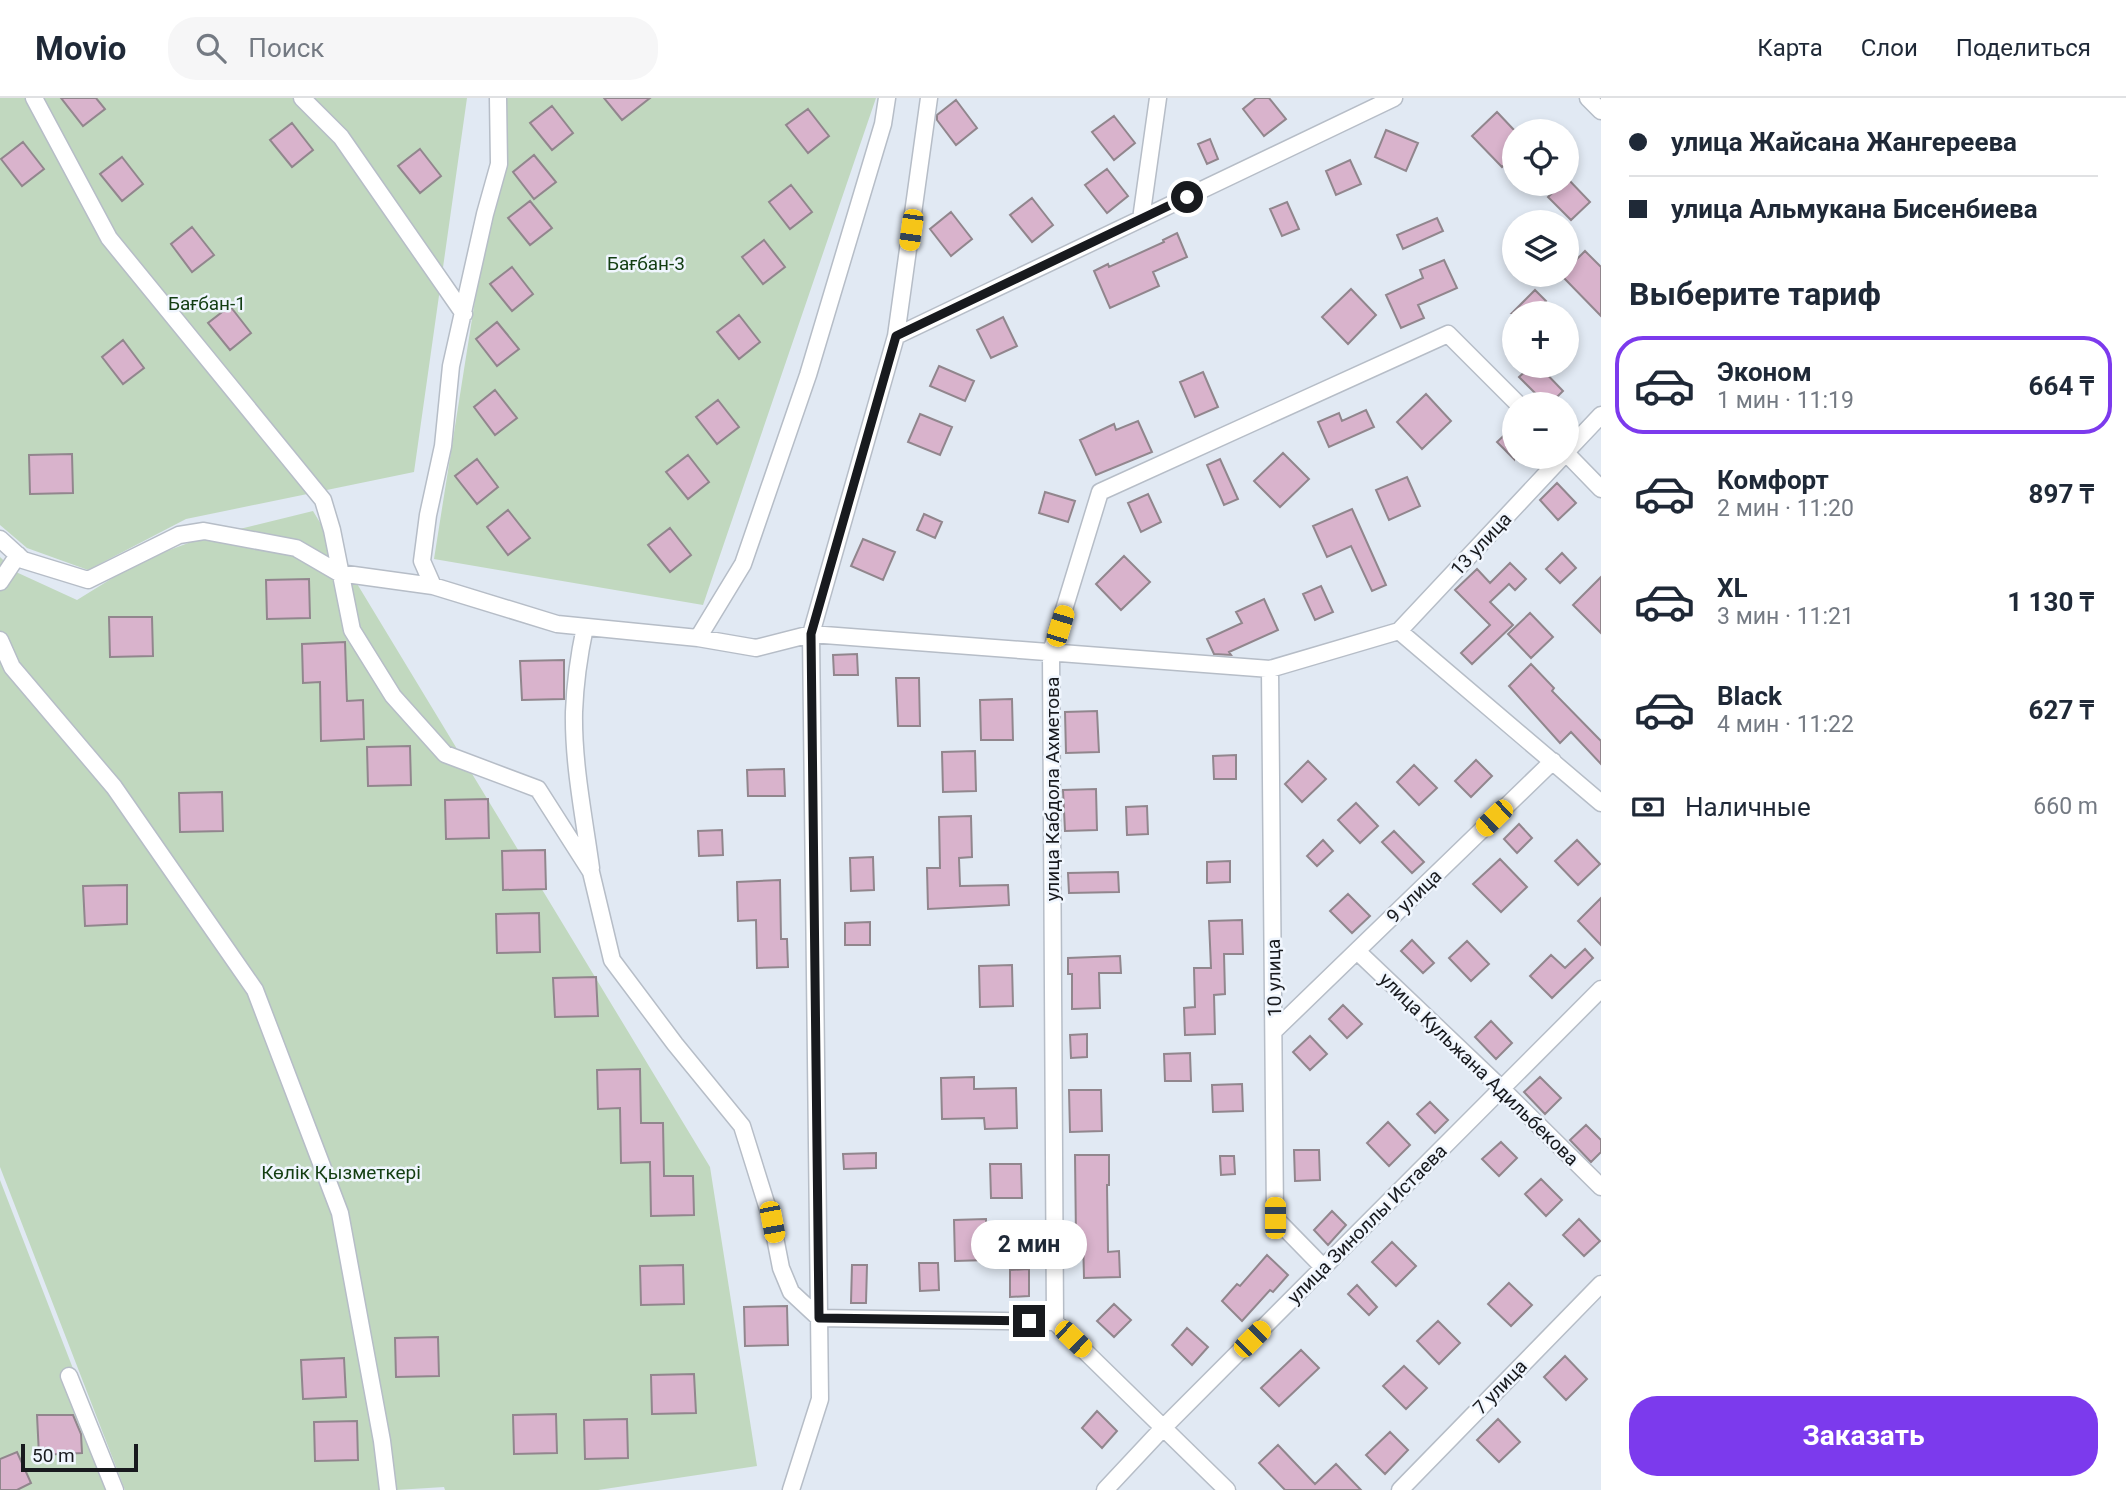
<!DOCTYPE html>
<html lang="ru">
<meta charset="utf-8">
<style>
body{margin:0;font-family:Roboto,sans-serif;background:#f6f6f7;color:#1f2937;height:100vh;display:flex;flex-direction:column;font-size:26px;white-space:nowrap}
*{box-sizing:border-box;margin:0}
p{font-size:23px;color:#747a83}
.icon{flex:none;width:38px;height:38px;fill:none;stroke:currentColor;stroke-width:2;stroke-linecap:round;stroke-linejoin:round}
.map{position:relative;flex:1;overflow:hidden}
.panel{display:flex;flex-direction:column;background:#fff;width:525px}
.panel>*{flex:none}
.guide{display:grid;align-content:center;height:154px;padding:0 28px;background:#fff}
.tools{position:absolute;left:1502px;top:21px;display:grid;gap:14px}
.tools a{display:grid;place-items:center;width:77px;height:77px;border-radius:50%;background:#fff;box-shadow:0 4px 10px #0003;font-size:35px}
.scale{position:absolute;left:21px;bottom:18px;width:117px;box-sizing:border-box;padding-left:7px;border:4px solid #181a1e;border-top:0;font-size:19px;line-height:24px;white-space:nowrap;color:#181a1e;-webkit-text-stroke:5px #f0f6fe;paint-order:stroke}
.end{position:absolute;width:32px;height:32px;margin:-16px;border:9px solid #181a1e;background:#fff;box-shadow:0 0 0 4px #fff}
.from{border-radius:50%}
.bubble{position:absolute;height:49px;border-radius:24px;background:#fff;box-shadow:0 4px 10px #0003;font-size:23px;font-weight:700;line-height:49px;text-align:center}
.car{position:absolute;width:21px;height:42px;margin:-21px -10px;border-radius:9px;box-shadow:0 0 5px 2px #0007;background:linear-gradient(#f5c518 24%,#345 0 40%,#f5c518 0 76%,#345 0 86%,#f5c518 0)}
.guide b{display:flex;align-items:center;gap:24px;height:66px;font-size:26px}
.guide b+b{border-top:2px solid #e0e1e3}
.guide i{width:18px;height:18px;background:#1f2937}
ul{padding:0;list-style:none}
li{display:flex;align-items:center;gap:21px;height:98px;margin:0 14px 10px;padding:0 14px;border:4px solid transparent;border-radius:28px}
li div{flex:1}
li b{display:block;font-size:26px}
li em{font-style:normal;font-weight:700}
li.selected{border-color:#7c3aed}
li>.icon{width:63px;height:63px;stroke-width:1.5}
h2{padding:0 28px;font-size:32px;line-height:84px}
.pay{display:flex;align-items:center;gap:18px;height:77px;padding:0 28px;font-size:26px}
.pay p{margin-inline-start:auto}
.primary-button{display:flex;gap:14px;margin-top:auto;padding:14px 28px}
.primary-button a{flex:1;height:80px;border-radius:28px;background:#7c3aed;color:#fff;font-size:28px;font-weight:700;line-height:80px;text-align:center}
header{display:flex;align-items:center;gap:42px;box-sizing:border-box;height:98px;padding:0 35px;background:#fff;border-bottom:2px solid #e0e1e3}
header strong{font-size:33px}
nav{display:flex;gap:38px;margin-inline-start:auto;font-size:24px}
.search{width:490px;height:63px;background:#f6f6f7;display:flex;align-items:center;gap:18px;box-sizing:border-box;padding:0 24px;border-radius:28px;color:#747a83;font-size:26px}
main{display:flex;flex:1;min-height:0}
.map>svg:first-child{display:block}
.green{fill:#c1d8bf}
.building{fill:#d9b3cc;stroke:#91868d;stroke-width:2}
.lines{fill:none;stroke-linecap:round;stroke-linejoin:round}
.minor-casing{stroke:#b6bdc7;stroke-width:19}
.minor{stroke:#fff;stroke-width:16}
.route{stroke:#181a1e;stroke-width:9}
.labels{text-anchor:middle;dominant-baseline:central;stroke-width:5;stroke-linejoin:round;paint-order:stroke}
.park-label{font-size:19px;fill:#133e12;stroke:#f0f6fe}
.street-label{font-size:19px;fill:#181a1e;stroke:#f0f6fe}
</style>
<header>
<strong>Movio</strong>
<div class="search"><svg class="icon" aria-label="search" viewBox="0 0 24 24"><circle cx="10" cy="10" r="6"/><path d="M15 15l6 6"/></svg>Поиск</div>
<nav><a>Карта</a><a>Слои</a><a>Поделиться</a></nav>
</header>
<main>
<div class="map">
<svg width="1601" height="1392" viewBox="0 0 1601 1392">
<rect width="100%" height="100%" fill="#e1e9f3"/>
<path class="green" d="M0,0H467L414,374L186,421L88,472L27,450L0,427Z
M507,0H876L703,507L434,461Z
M313,413L710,1069L757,1368L598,1392H445L444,1389L396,1392H125L0,1069V459L16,474L77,502L140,463L199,441Z
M0,1082L120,1392H0Z"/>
<path class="building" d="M61,0H96L105,11L83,28Z
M604,0H650L622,22Z
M1256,0H1269L1286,21L1264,38L1243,11Z
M956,2L977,30L956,47L937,22V17Z
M552,8L573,35L552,52L530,25Z
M808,11L829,38L808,55L786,27Z
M1497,14L1514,32V58L1502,69L1472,38Z
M1114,18L1135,45L1114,62L1092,34Z
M292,25L313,52L292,69L270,42Z
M1386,32L1418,45L1406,73L1375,59Z
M1210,41L1218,61L1207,66L1198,46Z
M23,44L44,71L22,88L1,61Z
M420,51L441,78L420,95L398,68Z
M534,57L556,84L534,101L513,74Z
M122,59L143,86L122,103L100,76Z
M1350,62L1361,86L1336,97L1326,73Z
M1107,71L1128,98L1107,115L1085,87Z
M1567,80L1590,104L1571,122L1548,99L1562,86H1566Z
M791,87L812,114L790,131L769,104Z
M1032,100L1053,127L1032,144L1010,117Z
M530,103L552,130L530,147L508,120Z
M1287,104L1299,131L1282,138L1270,111Z
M951,114L972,141L951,158L930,131Z
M1437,120L1443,133L1403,151L1397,137Z
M192,129L214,157L192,174L171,146Z
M1177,135L1187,159L1153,174L1159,188L1110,210L1094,173L1108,166L1109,169L1164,144L1163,142Z
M764,142L785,169L763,186L742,159Z
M1585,153L1601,169V218L1561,177H1566V172Z
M1444,162L1457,190L1418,207L1424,220L1401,230L1386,197L1423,180L1420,172Z
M512,169L533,196L512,213L490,186Z
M1351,191L1376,217L1348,246L1322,219Z
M1535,192L1546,203L1533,215H1512Z
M230,208L251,235L230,252L208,225Z
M739,217L760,244L739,261L717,234Z
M1003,219L1017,248L991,260L977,232Z
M497,224L519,251L497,268L476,241Z
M123,242L144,270L123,286L102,259Z
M939,268L974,283L965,303L930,288Z
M1531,268H1539L1563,293L1550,306H1546L1519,279Z
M1203,274L1218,309L1195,319L1180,284Z
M495,292L517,320L495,337L474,309Z
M1426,296L1451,323L1422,351L1397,324Z
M718,302L739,329L717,346L696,319Z
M1366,312L1374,329L1329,349L1318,324L1339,315L1342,323Z
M920,316L952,329L940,357L908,344Z
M1138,323L1152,354L1096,377L1080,342L1114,326L1116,332Z
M1514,328V361L1497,344Z
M1283,355L1309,381L1280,409L1254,383Z
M72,356L73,395L30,396L29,357Z
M688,357L709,384L688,401L666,374Z
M477,361L498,389L477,406L455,378Z
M1220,361L1238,401L1224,407L1207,367Z
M1407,379L1420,408L1389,422L1376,392Z
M1557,385L1576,405L1558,422L1540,402Z
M1045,394L1075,403L1068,424L1039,415Z
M1148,396L1161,424L1141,434L1128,405Z
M1352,411L1386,487L1372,493L1351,448L1327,459L1313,428Z
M508,412L530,440L508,457L487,429Z
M924,416L942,424L935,440L917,432Z
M670,430L691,457L670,474L648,447Z
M863,441L895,454L883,482L851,468Z
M1562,455L1576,470L1560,485L1546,471Z
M1124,458L1150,484L1121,512L1096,486Z
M1510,465L1526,481L1515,492L1509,486L1490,504L1513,527L1472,566L1461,555L1490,527L1455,492L1477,471L1490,485Z
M1601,479V535L1573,507Z
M309,481L310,520L267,521L266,482Z
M1321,488L1333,514L1315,522L1303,496Z
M1264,501L1278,532L1229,554L1231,557L1214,556L1207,541L1242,525L1236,514Z
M1530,515L1553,539L1531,560L1508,536Z
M109,519H152L153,558L110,559Z
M345,544L347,603L363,602L364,641L321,643L320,584L303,585L302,546Z
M857,556L858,577H834L833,557Z
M564,562V601L522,602L520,563Z
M1531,566L1554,590L1552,593L1601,643V666L1571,634L1560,645L1509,588Z
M896,580H919L920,628H898Z
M1012,601L1013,642H981L980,602Z
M1097,613L1099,654L1066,655L1065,614Z
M410,648L411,687L368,688L367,649Z
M975,653L976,693L943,694L942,654Z
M1236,657V681H1214L1213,658Z
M1476,662L1492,678L1471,699L1455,683Z
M1308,663L1326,681L1302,704L1285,686Z
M1414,667L1437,690L1419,707L1397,684Z
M784,671L785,698H748L747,672Z
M1096,691L1097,732L1065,733L1063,692Z
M222,694L223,733L180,734L179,695Z
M488,701L489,740L446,741L445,702Z
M1356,705L1378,728L1360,745L1338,722Z
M1147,708L1148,736L1127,737L1126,709Z
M971,718L972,759L959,760L960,788L1008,787L1009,807L928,811L927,770H940L939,719Z
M1519,726L1532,740L1517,755L1504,741Z
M722,732L723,757L699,758L698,733Z
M1394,733L1424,764L1412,775L1382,744Z
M1323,742L1333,753L1317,768L1307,758Z
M1577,742L1600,766L1578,787L1555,763Z
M545,752L546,791L503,792L502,753Z
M873,759L874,792L851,793L850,760Z
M1500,761L1527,789L1501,814L1473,786Z
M1230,763V784L1207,785V764Z
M1118,774L1119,794L1069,795L1068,775Z
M780,782L781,841H787L788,869L757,870L756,822L738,823L737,784Z
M127,787V826L85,828L83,788Z
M1348,796L1370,818L1352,835L1330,813Z
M1601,800V847L1578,823Z
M539,815L540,854L497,855L496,816Z
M1242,822L1243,856H1224L1225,896L1214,897L1215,936L1185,937L1184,910L1195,909L1194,870H1211L1209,823Z
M870,824V847H845V825Z
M1412,842L1434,865L1423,875L1401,853Z
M1467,843L1489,866L1471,883L1449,860Z
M1585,851L1593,860L1552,900L1530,878L1551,857L1565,870Z
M1120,858L1121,875H1099L1100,910L1072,911V876H1068V860Z
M1012,867L1013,908L980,909L979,868Z
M596,879L598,918L555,919L553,880Z
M1343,907L1362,926L1347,940L1329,921Z
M1491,923L1512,945L1496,961L1475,939Z
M1087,936V959L1071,960L1070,937Z
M1310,938L1327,956L1310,972L1293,954Z
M1190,955L1191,983H1165L1164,956Z
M640,971L641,1025H663L664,1078H693L694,1117L651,1118L650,1064L621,1065L620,1010L598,1011L597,972Z
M974,979V991L1016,990L1017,1030L985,1031L984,1020L942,1021L941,980Z
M1540,979L1561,1000L1545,1016L1524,994Z
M1242,986L1243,1013L1213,1014L1212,987Z
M1069,992H1101L1102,1033L1070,1034Z
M1430,1004L1448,1022L1435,1035L1417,1016Z
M1388,1024L1410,1047L1389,1068L1367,1045Z
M1586,1027L1601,1042V1054L1591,1064L1570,1042Z
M1501,1044L1517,1060L1499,1078L1482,1061Z
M1294,1052H1319L1320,1082L1295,1083Z
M876,1055V1070L844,1071L843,1056Z
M1075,1057H1109V1087H1107L1108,1154L1119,1153L1120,1179L1084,1180L1083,1140H1076Z
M1220,1058H1234L1235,1076L1221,1077Z
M990,1066H1021L1022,1100H991Z
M1541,1081L1562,1102L1546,1118L1525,1096Z
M1332,1113L1346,1127L1328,1147L1314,1132Z
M986,1121L987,1162L955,1163L954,1122Z
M1579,1121L1600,1143L1584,1158L1563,1137Z
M1392,1144L1416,1168L1396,1188L1372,1164Z
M1267,1157L1288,1177L1273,1194L1270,1192L1242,1223L1222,1203L1237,1186L1240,1188Z
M919,1165H938L939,1192L920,1193Z
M683,1167L684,1206L641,1207L640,1168Z
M852,1167H867L866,1205H851Z
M1029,1171V1198L1010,1199V1172Z
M1509,1185L1532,1207L1511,1228L1488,1206Z
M1357,1187L1377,1209L1369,1217L1348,1196Z
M1114,1206L1131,1222L1114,1239L1097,1223Z
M787,1208L788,1247L745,1248L744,1209Z
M1438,1223L1460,1245L1439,1266L1417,1243Z
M1187,1230L1208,1249L1192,1267L1172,1247Z
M438,1239L439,1278L396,1279L395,1240Z
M1301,1252L1319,1270L1279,1308L1261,1290Z
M1565,1258L1587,1281L1566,1302L1544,1279Z
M344,1260L346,1299L303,1301L301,1262Z
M1404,1268L1427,1290L1406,1311L1383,1288Z
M694,1276L696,1315L652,1316L651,1277Z
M1097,1313L1117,1333L1102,1350L1082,1330Z
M556,1316L557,1355L514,1356L513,1317Z
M37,1317H73L81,1336L82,1355L39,1357Z
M627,1321L628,1360L585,1361L584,1322Z
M1498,1321L1520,1344L1499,1364L1477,1342Z
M357,1323L358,1362L315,1363L314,1324Z
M1390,1334L1408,1352L1385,1376L1366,1357Z
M1278,1347L1315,1386L1336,1366L1361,1392H1285L1259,1365Z
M17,1354L31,1385L17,1392H0V1361Z"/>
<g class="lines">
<g class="minor-casing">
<path id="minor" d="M34,0L109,140L323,402L332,432L352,532L393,598L445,656L538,691L591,774L612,862L675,946L742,1028L772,1124L781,1170L791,1194L819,1220L1055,1224L1227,1392
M302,0L341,39L464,216
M1588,0L1601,13
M1141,121L1158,0
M896,238L929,0
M1566,354L1601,317
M1566,355L1601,391
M0,441L23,462L88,482L179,437L204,433L296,450L339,475L433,488L557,526L698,540L756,550L811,536L1270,571L1399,533L1601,705
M0,484L18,457
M433,488L422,463L428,417L443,348L451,268L485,116L499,66L498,0
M585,529C579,557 575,586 574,614C573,666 584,719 591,770
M1399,533L1562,359
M698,540L743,466L808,277L883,26L887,0
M0,542L12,569L114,689L255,892L340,1115L382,1343L388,1392
M1270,571L1275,1120L1323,1169
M1357,853L1501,990L1601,1089
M1275,932L1553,663
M1055,1224L1051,554L1100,394L1448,236L1518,306
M69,1278L115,1392
M791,1392L820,1301L811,536L896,238L1394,0
M1105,1392L1163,1330L1601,891
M1400,1392L1601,1186"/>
</g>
<use href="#minor" class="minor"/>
</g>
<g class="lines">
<path class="route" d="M1029,1223L819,1220L811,536L896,238L1187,99"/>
</g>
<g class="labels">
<g class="park-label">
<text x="646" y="165">Бағбан-3</text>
<text x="207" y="205">Бағбан-1</text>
<text x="341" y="1074">Көлік Қызметкері</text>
</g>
<g class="street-label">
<text transform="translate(1481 446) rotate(-47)">13 улица</text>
<text transform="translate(1052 691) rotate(-90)">улица Кабдола Ахметова</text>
<text transform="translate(1414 798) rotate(-44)">9 улица</text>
<text transform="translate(1274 880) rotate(-91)">10 улица</text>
<text transform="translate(1479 971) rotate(44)">улица Кульжана Адильбекова</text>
<text transform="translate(1367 1126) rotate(-45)">улица Зиноллы Истаева</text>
<text transform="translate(1500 1289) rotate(-46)">7 улица</text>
</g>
</g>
</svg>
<div class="tools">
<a><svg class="icon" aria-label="locate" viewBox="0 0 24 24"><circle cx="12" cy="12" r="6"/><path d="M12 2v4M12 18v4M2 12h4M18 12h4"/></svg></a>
<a><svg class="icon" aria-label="layers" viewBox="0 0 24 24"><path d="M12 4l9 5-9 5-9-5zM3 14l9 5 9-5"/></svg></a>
<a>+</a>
<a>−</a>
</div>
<div class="scale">50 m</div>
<i class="end from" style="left:1187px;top:99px"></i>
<i class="end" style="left:1029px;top:1223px"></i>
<div class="bubble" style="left:971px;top:1122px;width:116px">2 мин</div>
<i class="car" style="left:911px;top:132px;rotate:188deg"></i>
<i class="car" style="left:1060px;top:528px;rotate:17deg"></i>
<i class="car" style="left:1494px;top:720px;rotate:226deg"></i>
<i class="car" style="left:1275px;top:1120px;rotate:0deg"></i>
<i class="car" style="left:772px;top:1124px;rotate:169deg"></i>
<i class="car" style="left:1073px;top:1241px;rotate:134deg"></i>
<i class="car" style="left:1252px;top:1241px;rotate:45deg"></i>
</div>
<section class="panel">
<div class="guide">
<b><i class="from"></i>улица Жайсана Жангереева</b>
<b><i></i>улица Альмукана Бисенбиева</b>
</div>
<h2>Выберите тариф</h2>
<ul>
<li class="selected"><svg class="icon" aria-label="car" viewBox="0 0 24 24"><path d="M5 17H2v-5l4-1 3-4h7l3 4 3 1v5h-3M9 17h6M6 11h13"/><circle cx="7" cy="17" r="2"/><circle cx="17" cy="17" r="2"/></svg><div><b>Эконом</b><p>1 мин · 11:19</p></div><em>664 ₸</em></li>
<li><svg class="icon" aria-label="car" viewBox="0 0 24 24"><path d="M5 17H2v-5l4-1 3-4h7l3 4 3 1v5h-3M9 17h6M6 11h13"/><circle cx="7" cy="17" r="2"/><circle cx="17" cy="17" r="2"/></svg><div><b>Комфорт</b><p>2 мин · 11:20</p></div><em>897 ₸</em></li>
<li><svg class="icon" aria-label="car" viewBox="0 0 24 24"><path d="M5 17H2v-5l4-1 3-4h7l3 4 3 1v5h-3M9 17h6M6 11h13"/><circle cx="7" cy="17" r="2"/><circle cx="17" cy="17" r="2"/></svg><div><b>XL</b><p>3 мин · 11:21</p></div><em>1 130 ₸</em></li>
<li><svg class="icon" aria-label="car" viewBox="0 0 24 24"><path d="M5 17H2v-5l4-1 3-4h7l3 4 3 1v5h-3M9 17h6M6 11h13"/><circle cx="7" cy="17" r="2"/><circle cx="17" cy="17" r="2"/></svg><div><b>Black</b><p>4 мин · 11:22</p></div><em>627 ₸</em></li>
</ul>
<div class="pay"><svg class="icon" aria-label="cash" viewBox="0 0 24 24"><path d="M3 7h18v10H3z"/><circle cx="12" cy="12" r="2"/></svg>Наличные<p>660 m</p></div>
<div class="primary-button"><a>Заказать</a></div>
</section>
</main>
